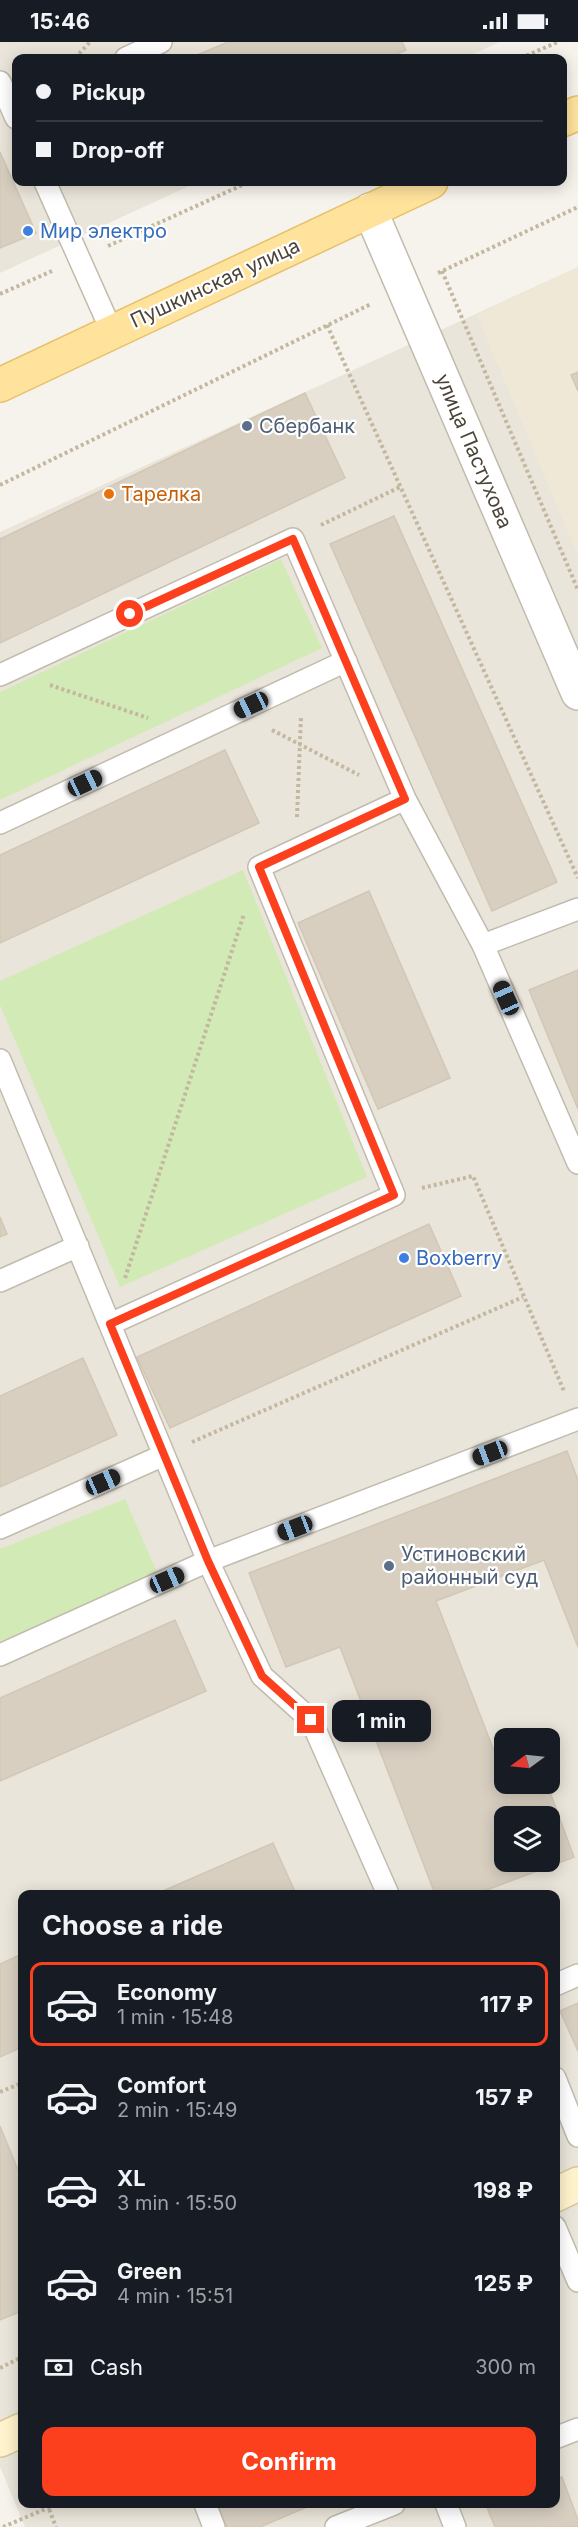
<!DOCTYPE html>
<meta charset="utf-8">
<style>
body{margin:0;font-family:Inter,sans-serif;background:#242831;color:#f1f3f6;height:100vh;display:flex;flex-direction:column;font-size:22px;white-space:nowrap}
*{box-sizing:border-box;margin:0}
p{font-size:20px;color:#9ea1a6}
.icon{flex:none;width:33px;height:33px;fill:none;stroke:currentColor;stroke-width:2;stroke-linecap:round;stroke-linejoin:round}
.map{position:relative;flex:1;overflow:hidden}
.side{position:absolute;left:18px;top:1848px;width:542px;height:618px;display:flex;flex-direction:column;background:#171b24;border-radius:12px;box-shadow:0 3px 15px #0003}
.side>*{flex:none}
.banner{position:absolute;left:12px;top:12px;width:555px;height:132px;border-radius:12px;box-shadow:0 3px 15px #0003;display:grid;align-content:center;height:132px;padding:0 24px;background:#171b24}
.needle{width:39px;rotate:255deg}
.buttons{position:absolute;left:494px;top:1686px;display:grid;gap:12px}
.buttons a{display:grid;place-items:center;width:66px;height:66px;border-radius:12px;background:#171b24;box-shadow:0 3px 15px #0003;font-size:30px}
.end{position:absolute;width:27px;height:27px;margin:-14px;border:8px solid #fc3f1d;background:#fff;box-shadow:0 0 0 3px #fff}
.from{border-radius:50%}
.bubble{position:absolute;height:42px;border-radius:12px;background:#171b24;box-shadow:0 3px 15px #0003;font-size:20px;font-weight:700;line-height:42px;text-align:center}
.car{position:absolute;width:18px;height:36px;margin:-18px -9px;border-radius:8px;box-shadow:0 0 4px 2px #0007;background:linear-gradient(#222 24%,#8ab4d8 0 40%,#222 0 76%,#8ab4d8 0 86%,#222 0)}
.banner b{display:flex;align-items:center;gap:21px;height:57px;font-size:22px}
.banner b+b{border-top:2px solid #363941}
.banner i{width:15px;height:15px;background:#f1f3f6}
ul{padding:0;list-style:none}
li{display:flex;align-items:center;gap:18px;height:84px;margin:0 12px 9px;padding:0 12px;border:3px solid transparent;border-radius:12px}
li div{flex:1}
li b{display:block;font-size:22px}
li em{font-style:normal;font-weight:700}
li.active{border-color:#fc3f1d}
li>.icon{width:54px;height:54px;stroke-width:1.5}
h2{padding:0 24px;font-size:27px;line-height:72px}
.pay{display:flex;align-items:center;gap:15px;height:66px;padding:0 24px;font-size:22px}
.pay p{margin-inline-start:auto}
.primary-button{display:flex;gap:12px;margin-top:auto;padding:12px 24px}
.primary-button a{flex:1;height:69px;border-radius:12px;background:#fc3f1d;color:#fff;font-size:24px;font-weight:700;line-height:69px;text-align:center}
.status{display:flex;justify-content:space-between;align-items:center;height:42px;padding:0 30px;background:#171b24;direction:ltr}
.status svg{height:16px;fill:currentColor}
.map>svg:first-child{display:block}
.residential{fill:#eae5da;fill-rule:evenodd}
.education{fill:#efe8d6}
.green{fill:#d2eab5}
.building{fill:#d8cfc1;stroke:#d3c7b4;stroke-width:1.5;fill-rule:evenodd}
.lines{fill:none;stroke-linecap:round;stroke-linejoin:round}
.lane-casing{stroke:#c2bbae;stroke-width:24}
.street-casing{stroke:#c2bbae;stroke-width:36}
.secondary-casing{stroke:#d6c79b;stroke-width:36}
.primary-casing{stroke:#e6c16a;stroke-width:36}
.path{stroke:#c4b79f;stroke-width:4;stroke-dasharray:3 3;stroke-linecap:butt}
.lane{stroke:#fff;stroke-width:21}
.street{stroke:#fff;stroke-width:33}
.secondary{stroke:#fff3cd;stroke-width:33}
.primary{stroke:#ffe39c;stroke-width:33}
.route{stroke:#fc3f1d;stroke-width:8}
.shop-dot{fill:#3f7fe0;stroke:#fff;stroke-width:2}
.service-dot{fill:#5c6f8a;stroke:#fff;stroke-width:2}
.food-dot{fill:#e8710a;stroke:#fff;stroke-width:2}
.labels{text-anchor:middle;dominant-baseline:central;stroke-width:4.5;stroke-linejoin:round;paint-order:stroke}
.shop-label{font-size:20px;fill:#366cbe;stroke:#fff;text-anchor:start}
.street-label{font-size:20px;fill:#4b4439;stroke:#fff}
.service-label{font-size:20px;fill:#4e5e75;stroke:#fff;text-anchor:start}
.food-label{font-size:20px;fill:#c56008;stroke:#fff;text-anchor:start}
</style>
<div class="status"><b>15:46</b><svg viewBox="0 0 49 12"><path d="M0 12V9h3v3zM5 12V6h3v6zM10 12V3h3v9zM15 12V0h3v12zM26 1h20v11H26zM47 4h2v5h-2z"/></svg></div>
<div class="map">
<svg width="578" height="2485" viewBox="0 0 578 2485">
<rect width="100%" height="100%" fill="#f6f3ec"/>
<path class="residential" d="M0,0H500L464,16H16V140H198L0,231Z
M578,225V2485H25L0,2425V490ZM504,1696H549V1742H504ZM504,1774H549V1820H504ZM22,1852H555V2462H22Z"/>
<path class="education" d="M578,225V514L477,273Z"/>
<path class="green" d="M281,517L322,606L0,758V650Z
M243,828L367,1135L120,1245L0,963V939Z
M125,1457L160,1537L0,1599V1507Z"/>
<path class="building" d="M228,0H402L406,8L387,16H190Z
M0,110L36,191L0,206Z
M578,330V349L571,333Z
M305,351L345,436L0,601V497Z
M394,474L557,840L492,869L330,502Z
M225,708L259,781L0,901V813Z
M369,849L450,1036L378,1067L298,881Z
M578,928V1067L529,948Z
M0,1175L7,1192L0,1195Z
M429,1182L461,1254L170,1386L137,1315Z
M83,1316L117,1393L0,1445V1354Z
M567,1409L578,1438V1605L544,1518L436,1559L504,1735V1742L507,1744L514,1742H547L574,1815L476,1852H435L340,1605L286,1625L249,1531ZM504,1774H549V1820H504Z
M175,1578L206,1649L0,1739V1656Z
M273,1801L296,1852H156Z
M22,1912V2005L0,2015V1922Z
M578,1961V2009L560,1969Z
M0,2084L22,2138V2269L0,2278Z
M562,2435L578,2478V2485H495L486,2463L555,2462V2437Z
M217,2462H314L260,2485H227Z"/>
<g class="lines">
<g class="lane-casing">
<path id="lane" d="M126,16L161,0
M0,40L16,76
M45,140L112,290
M0,633L293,497L405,757L483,903L578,1121
M0,781L346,619
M483,903L578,867
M0,1018L208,1519L0,1613
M0,1239L78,1204
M110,1282L394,1153L259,825L405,757
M0,1486L164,1413
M388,1852L311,1678L262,1634L208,1519L578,1377
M555,1943L578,1933
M555,2036L578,2094
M555,2185L578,2239
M555,2396L578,2387
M205,2462L214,2485
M446,2462L455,2485
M336,2485L394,2462"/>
</g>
<g class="street-casing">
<path id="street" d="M370,168L578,651"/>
</g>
<g class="secondary-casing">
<path id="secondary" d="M555,2153L578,2142
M0,2398L22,2388"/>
</g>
<g class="primary-casing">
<path id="primary" d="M562,78L578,71
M0,343L431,140"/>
</g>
<path class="path" d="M75,16L90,0
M521,16L558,0
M108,204L249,140
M442,229L578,548
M438,231L578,165
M0,252L52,229
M327,283L578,836
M0,443L371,262
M321,483L400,445
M50,643L148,676
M272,688L359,733
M297,775L301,675
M422,1146L473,1134L564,1349
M125,1236L244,872
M192,1400L523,1255
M0,2050L22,2041
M0,2326L22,2315
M47,2462L56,2485
M3,2485L57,2462"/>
<use href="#lane" class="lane"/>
<use href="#street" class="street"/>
<use href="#secondary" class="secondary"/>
<use href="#primary" class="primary"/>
</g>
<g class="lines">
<path class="route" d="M130,572L293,497L405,757L259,825L394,1153L110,1282L208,1519L262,1634L311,1678"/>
</g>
<g class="shop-dot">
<circle cx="28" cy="189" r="6"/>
<circle cx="404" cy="1216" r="6"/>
</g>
<g class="service-dot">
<circle cx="247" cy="384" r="6"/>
<circle cx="389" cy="1524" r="6"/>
</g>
<circle class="food-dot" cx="109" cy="452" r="6"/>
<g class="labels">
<g class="shop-label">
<text x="40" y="189">Мир электро</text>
<text x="416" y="1216">Boxberry</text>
</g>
<g class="street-label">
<text transform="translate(215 241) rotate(-25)">Пушкинская улица</text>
<text transform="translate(474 409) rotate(67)">улица Пастухова</text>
</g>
<g class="service-label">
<text x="259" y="384">Сбербанк</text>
<text x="401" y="1512">Устиновский<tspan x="401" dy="23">районный суд</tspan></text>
</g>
<g class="food-label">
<text x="121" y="452">Тарелка</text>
</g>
</g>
</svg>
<div class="buttons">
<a><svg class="needle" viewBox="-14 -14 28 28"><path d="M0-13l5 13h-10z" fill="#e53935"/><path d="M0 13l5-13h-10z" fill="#9ea1a6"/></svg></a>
<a><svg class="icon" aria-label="layers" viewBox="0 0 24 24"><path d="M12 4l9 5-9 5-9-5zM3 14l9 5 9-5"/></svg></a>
</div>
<i class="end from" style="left:130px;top:572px"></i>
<i class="end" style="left:311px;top:1678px"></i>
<div class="bubble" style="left:332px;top:1658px;width:99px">1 min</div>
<i class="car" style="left:251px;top:663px;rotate:245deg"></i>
<i class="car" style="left:85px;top:741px;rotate:65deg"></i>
<i class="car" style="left:506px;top:956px;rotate:336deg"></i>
<i class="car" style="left:490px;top:1411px;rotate:249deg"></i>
<i class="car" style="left:103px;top:1440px;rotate:66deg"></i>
<i class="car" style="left:295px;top:1486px;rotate:249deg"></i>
<i class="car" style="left:167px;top:1538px;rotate:66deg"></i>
<div class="banner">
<b><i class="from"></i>Pickup</b>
<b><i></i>Drop-off</b>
</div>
<section class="side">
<h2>Choose a ride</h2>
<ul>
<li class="active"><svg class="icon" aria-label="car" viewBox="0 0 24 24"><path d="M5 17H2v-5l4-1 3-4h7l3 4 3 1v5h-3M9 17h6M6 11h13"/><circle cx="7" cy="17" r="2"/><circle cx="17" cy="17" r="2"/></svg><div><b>Economy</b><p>1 min · 15:48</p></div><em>117 ₽</em></li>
<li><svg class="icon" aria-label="car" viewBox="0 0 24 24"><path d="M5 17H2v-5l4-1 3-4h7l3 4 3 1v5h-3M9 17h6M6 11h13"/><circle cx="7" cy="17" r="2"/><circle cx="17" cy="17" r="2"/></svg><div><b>Comfort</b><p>2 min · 15:49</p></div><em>157 ₽</em></li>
<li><svg class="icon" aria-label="car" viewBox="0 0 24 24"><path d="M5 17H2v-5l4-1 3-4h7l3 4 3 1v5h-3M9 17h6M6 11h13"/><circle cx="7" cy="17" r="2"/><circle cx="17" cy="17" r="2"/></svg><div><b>XL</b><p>3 min · 15:50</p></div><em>198 ₽</em></li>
<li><svg class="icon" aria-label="car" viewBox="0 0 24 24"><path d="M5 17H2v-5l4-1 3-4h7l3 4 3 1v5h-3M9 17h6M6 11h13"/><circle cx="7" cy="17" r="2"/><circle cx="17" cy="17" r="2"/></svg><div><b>Green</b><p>4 min · 15:51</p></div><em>125 ₽</em></li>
</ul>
<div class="pay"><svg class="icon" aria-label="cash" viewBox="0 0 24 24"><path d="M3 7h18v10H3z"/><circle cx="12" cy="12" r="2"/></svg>Cash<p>300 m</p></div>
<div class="primary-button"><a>Confirm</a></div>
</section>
</div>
